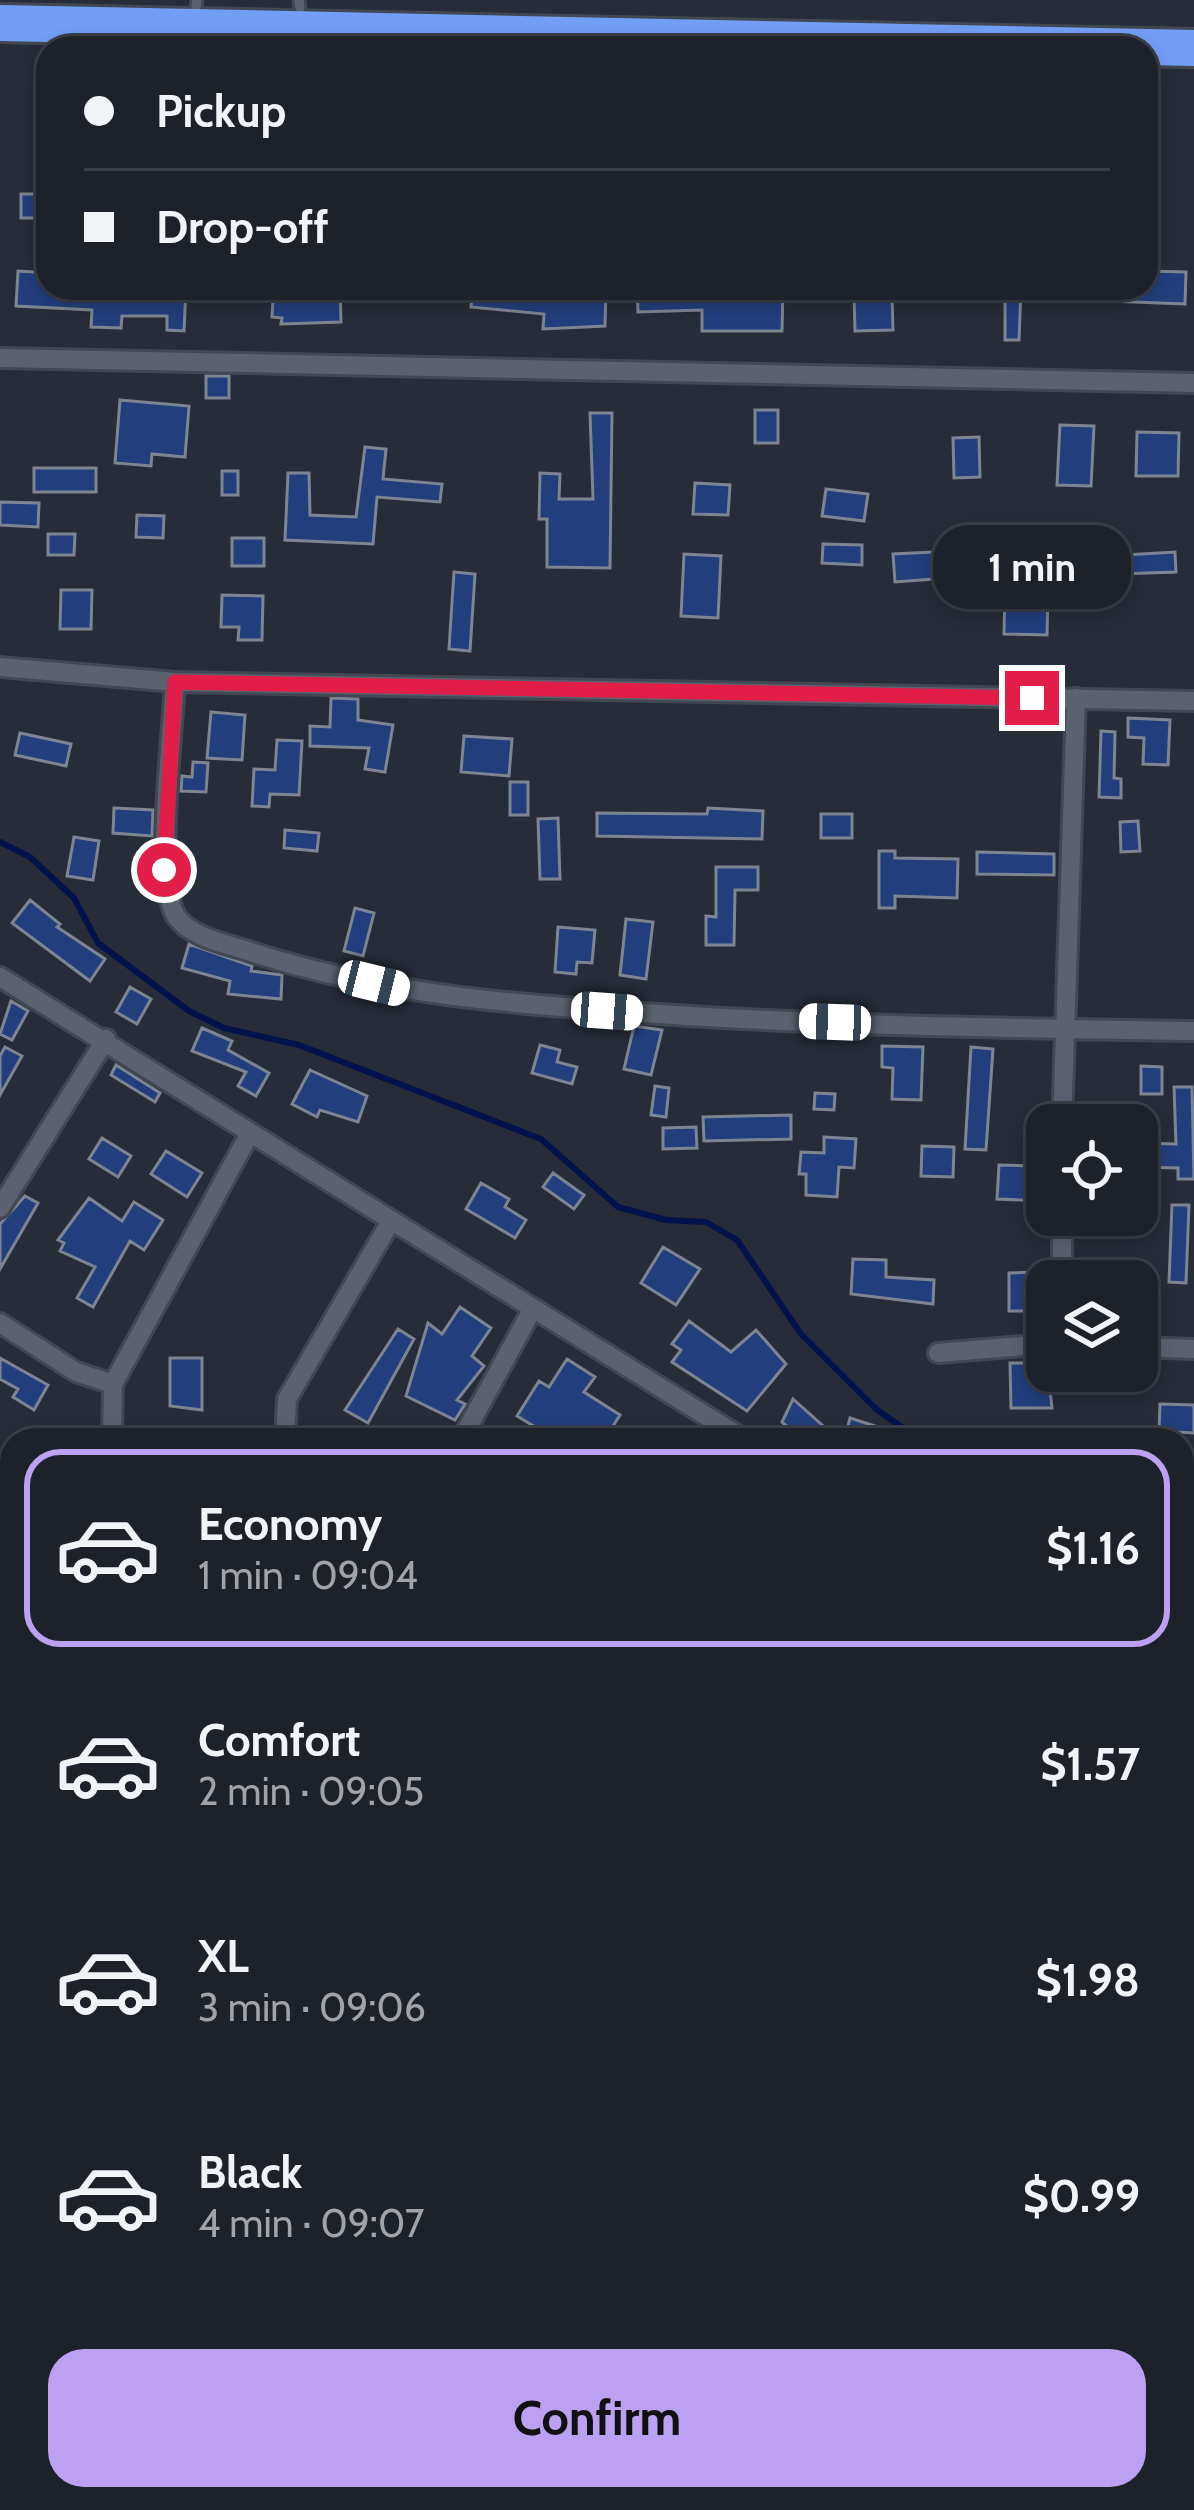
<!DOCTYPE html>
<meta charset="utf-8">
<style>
body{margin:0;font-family:Cabin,sans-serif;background:#292e36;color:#f1f3f6;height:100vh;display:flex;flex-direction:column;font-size:45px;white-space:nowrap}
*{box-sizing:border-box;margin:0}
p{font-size:39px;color:#a0a3a8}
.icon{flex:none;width:66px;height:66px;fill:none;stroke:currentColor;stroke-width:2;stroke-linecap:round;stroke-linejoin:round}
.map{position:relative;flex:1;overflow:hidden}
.details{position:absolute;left:0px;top:1428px;width:1194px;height:1083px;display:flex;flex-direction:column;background:#1c212a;border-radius:36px 36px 0 0;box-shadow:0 6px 18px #0003,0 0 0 3px #3a3e47}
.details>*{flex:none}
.banner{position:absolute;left:36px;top:36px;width:1122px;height:264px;border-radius:36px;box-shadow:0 6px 18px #0003,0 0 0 3px #3a3e47;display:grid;align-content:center;height:264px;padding:0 48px;background:#1c212a}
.controls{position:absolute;left:1026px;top:1104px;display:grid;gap:24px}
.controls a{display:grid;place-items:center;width:132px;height:132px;border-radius:24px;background:#1c212a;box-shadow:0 6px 18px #0003,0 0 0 3px #3a3e47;font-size:60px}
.end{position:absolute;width:54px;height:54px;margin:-27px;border:15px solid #e11d48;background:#fff;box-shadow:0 0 0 6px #fff}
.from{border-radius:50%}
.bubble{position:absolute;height:84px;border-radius:36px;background:#1c212a;box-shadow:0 6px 18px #0003,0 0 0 3px #3a3e47;font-size:39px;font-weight:700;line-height:84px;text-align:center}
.car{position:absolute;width:36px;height:72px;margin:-36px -18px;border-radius:15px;box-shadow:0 0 9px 3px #0007;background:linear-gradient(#fff 24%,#345 0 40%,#fff 0 76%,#345 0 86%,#fff 0)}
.banner b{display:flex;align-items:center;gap:42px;height:114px;font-size:45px}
.banner b+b{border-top:3px solid #3a3e47}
.banner i{width:30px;height:30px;background:#f1f3f6}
ul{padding:21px 0 0;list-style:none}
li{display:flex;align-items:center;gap:36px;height:198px;margin:0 24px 18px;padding:0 24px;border:6px solid transparent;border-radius:36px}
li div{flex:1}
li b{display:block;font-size:45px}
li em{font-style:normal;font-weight:700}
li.selected{border-color:#bca0f2}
li>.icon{width:108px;height:108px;stroke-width:1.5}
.cta{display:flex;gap:24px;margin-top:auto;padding:24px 48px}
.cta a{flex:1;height:138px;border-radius:36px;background:#bca0f2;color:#111;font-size:48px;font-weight:700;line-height:138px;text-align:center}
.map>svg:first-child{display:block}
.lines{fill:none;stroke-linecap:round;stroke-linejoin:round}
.stream{stroke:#01124d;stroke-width:6}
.river{stroke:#01124d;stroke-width:33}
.building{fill:#223e7c;stroke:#7d8592;stroke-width:3}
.lane-casing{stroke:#424851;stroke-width:15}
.street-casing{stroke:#424851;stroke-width:24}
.highway-casing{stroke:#424851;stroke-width:42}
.lane{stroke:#5b616f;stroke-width:9}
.street{stroke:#5b616f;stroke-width:18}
.highway{stroke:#739ef5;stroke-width:36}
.route{stroke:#e11d48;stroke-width:15}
</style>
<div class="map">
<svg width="1194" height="2510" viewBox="0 0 1194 2510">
<rect width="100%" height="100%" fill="#262c38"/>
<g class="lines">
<path class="stream" d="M0,842L30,857L74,898L98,943L189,1011L224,1028L299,1045L541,1139L618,1207L666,1220L706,1222L737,1240L801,1334L876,1409L920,1440
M1182,1601H1194"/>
<path class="river" d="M1182,2141L1194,2144
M0,2378L12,2379"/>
</g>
<path class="building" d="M21,194H48V218H21Z
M18,271L48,273V288H186L184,331L167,330V316H122L121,328L91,327L92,310L16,306Z
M1146,271L1186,272L1185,304L1108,301V288H1146Z
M286,288H340L341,322L281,324L282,318L272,317L273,299L285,300Z
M473,288H606L605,326L543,329L544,314L471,307Z
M637,288H783L782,331H702V310L638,312Z
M1005,288H1021L1019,340H1005Z
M892,295L893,330L855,331L854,296Z
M206,376H229V398H206Z
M120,400L189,406L185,457L152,454L151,466L115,463Z
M755,410H778V443H755Z
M590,413H612L610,568L547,567V519H539L540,473L560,474L559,499H593Z
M1060,425L1094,426L1091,486L1057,485Z
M1137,432L1179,433L1178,476H1136Z
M979,437L980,477L954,478L953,438Z
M365,447L386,449L383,479L442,484L440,502L377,497L373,544L285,540L288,473H309L310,515L356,517Z
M34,468H96V492H34Z
M222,471H238V495H222Z
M695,483L730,485L728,515L693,514Z
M826,489L868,494L864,521L822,516Z
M0,502L39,503L38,527L0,525Z
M137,515L164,516L163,538L136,537Z
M1090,524L1091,546L1063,547L1062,526Z
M48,534H75L74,555H48Z
M232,538H264V566H232Z
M823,544L862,545V565L822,563Z
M933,552L934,579L895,582L893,554Z
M1175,552L1176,572L1118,574V580L1091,581V557Z
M684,554L721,556L718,618L681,616Z
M454,572L475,574L470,651L449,649Z
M61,590H92L91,629H60Z
M1005,590L1048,591L1047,635L1004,634Z
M222,595L263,596L262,640H238L239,627H221Z
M331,698L358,699V720L393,725L385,772L365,769L369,748L310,746V726L330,727Z
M211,712L245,715L242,760L207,758Z
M1128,718L1170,720L1168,765L1143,764L1144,738L1128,737Z
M1101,731L1115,732L1114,778L1121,779V798L1099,797Z
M20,733L71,744L66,766L15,755Z
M464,736L512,739L509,776L461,772Z
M277,740L302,741L299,795L270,794L269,807L252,806L254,769L275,770Z
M193,762L208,763L206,792L181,791L182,776L192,777Z
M510,782H528V815H510Z
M114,808L153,810L152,836L113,833Z
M708,808L763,811L762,839L597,836V813L707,814Z
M821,814H852V838H821Z
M558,818L560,879H540L538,819Z
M1138,821L1140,851L1121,852L1120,822Z
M285,830L319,833L317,851L284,848Z
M74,837L99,841L93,880L67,876Z
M879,851H895V858L958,859L957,898L895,896V908H879Z
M977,852L1054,854V875L977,874Z
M716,867H758V890H735L734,945H706V916L716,917Z
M30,900L60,924L57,927L105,959L90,981L12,923Z
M355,908L374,913L363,956L344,951Z
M626,919L653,922L646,979L620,975Z
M558,927L595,930L592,963L577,962L576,974L555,972Z
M189,944L252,966L251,971L282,975L281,999L228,994L230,981L182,968Z
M130,987L151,999L137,1024L116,1012Z
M11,1001L28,1011L12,1040L0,1034Z
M634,1026L662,1030L651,1075L624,1069Z
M202,1028L232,1041L228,1050L269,1073L256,1096L238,1086L246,1072L192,1051Z
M540,1045L560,1050L557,1062L577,1067L572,1084L532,1073Z
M882,1046L923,1047L921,1100L892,1099L893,1068L882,1067Z
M5,1047L22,1056L0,1095V1056Z
M971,1047L993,1049L986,1150L965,1149Z
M116,1065L160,1093L155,1102L111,1075Z
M1141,1066L1162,1067V1094H1141Z
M310,1070L367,1096L358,1122L320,1110L317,1117L292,1104Z
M655,1086L669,1088L666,1117L651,1115Z
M1174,1087H1192L1194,1179H1178V1168L1138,1167V1143L1176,1144Z
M815,1093L835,1094L834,1110L814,1109Z
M791,1115V1139L704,1141L703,1117Z
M696,1127L697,1148L663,1149V1128Z
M824,1137L856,1139L854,1168L839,1167L837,1197L806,1195V1174H799L801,1152L824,1153Z
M102,1138L131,1156L118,1177L89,1159Z
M1033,1145L1047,1146L1045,1201L997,1199L999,1165L1032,1166Z
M922,1146L954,1147L953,1177L921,1176Z
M166,1151L202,1173L187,1197L151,1174Z
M553,1173L584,1195L574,1209L543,1187Z
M481,1183L509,1199L505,1207L526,1220L515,1238L466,1209Z
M25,1196L38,1203L0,1269V1224Z
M89,1198L122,1221L134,1202L163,1220L144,1250L130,1241L93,1307L77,1298L95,1267L60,1251L64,1243L58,1240Z
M1172,1205H1189L1186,1283L1169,1282Z
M663,1247L700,1269L676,1305L641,1283Z
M853,1259L886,1260V1277L934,1280L933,1304L851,1294Z
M1034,1272L1035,1311H1009V1273Z
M460,1307L491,1328L472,1356L484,1366L457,1400L465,1404L455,1420L406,1396L428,1323L442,1334Z
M689,1321L731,1352L756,1330L786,1364L747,1411L672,1362L681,1350L672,1344Z
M398,1329L414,1339L368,1423L345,1410Z
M0,1358L48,1385L34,1410L13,1397L18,1389L0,1379Z
M170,1358H202V1410L170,1406Z
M567,1359L595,1377L584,1392L620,1415L604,1440H557L517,1416L539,1381L549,1387Z
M1010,1363H1047L1052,1408H1011Z
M793,1399L839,1440H803L782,1422Z
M1160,1404L1194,1405V1433L1159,1431Z
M850,1418L875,1426L871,1440L846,1434Z"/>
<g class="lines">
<g class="lane-casing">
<path id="lane" d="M299,0L300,8
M196,7L197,0"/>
</g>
<g class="street-casing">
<path id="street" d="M0,358L1194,383
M0,667L175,682L1194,701
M175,682C173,730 154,881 176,916C191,938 224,943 248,951C381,995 520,1005 659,1014C837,1026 1016,1028 1194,1031
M0,977L745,1440
M1062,1125L1076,698
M0,1208L106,1039
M1062,1281V1215
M0,1323L76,1372L113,1384L112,1440
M1137,1347L1194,1349
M938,1353L1047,1344
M113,1384L250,1133
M285,1440L287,1399L391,1221
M461,1440L532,1310
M0,1644L12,1643
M1182,1724L1194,1731
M0,1821H12
M1182,1897L1194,1902
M0,1998L12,1997
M1182,2471L1194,2443
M390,2510L391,2499
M1165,2510L1170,2499
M1189,2510L1194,2463"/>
</g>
<g class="highway-casing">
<path id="highway" d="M0,23L1194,48"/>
</g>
<use href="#lane" class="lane"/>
<use href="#street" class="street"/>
<use href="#highway" class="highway"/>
</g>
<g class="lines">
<path class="route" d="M164,870L175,682L1032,698"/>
</g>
</svg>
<div class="controls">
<a><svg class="icon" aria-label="locate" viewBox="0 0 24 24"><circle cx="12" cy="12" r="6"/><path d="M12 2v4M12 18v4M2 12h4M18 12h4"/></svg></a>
<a><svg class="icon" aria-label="layers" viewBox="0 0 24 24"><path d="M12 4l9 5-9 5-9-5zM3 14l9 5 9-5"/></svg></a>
</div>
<i class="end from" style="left:164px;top:870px"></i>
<i class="end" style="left:1032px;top:698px"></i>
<div class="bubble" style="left:933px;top:525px;width:198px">1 min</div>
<i class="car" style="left:374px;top:983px;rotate:104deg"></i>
<i class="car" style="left:607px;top:1011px;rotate:94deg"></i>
<i class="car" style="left:835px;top:1022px;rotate:272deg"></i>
<div class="banner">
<b><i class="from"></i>Pickup</b>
<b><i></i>Drop-off</b>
</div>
<section class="details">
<ul>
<li class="selected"><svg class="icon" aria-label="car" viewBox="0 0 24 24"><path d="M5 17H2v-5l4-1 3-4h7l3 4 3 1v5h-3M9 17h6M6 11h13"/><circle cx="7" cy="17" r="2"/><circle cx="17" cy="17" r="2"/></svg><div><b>Economy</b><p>1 min · 09:04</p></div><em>$1.16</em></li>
<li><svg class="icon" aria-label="car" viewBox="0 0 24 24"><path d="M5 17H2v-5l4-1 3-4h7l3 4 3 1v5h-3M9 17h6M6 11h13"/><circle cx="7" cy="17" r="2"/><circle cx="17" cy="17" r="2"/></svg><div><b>Comfort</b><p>2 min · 09:05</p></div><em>$1.57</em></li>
<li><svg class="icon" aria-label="car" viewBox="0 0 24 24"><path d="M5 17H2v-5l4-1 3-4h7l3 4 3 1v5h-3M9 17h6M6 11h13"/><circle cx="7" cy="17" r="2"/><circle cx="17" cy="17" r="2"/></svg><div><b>XL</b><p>3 min · 09:06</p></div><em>$1.98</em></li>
<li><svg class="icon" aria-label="car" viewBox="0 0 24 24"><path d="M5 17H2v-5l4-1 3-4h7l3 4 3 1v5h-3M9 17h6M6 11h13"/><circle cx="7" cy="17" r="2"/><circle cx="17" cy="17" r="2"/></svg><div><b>Black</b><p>4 min · 09:07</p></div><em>$0.99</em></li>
</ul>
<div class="cta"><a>Confirm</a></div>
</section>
</div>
